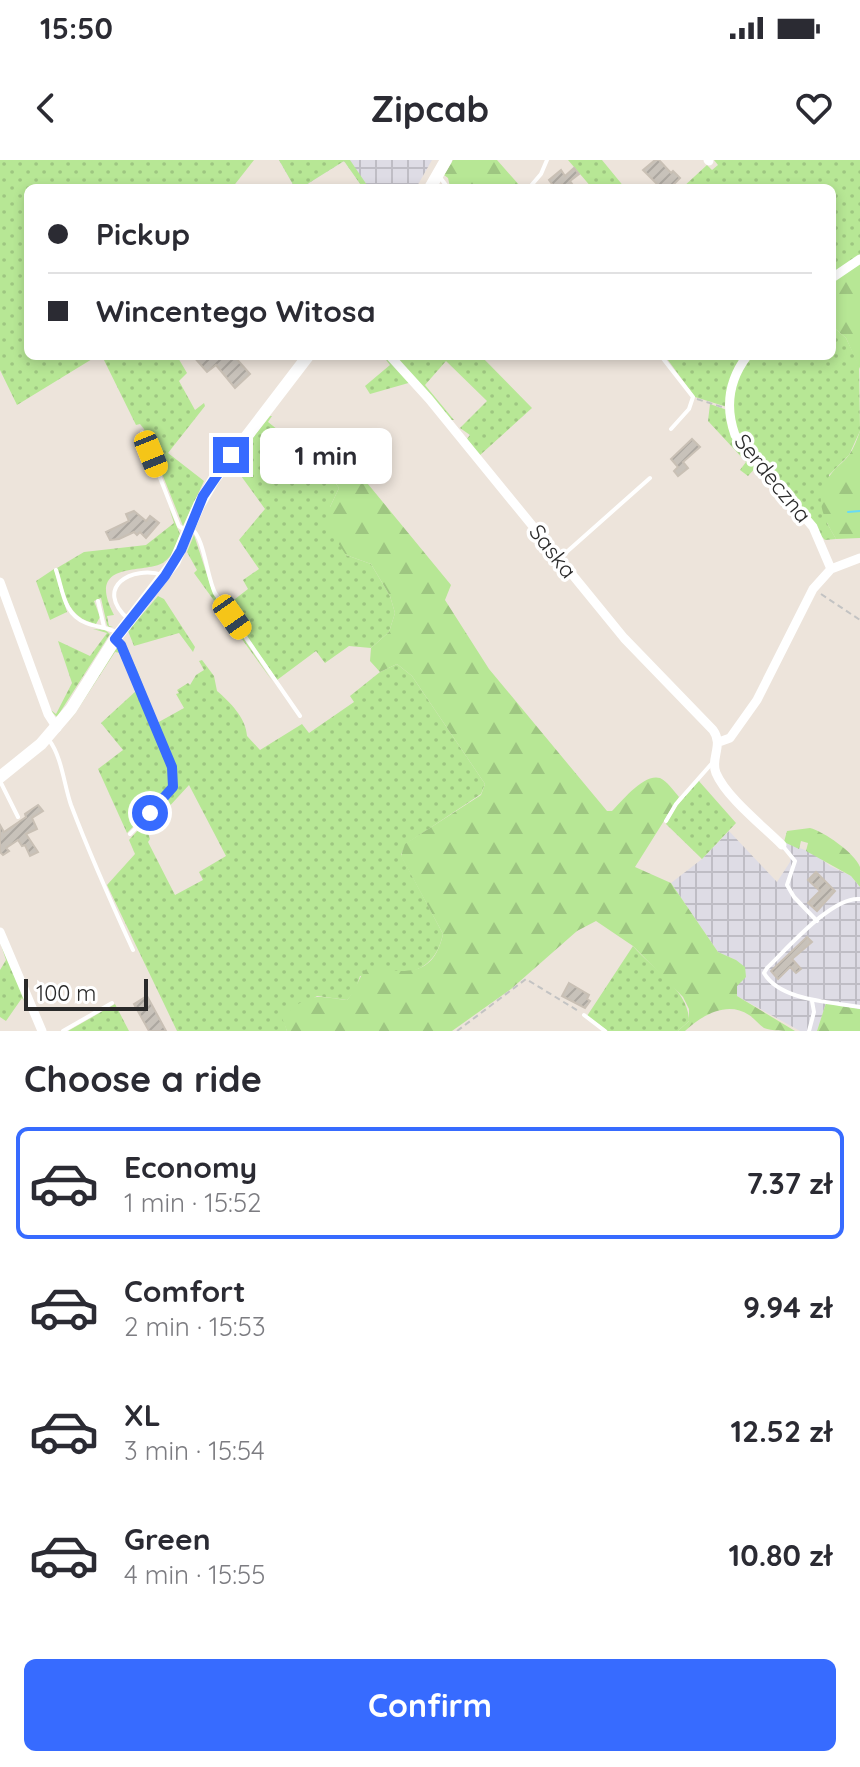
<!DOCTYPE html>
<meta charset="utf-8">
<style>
body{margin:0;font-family:Quicksand,sans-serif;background:#f2f2f3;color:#2b2b33;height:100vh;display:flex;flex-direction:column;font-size:30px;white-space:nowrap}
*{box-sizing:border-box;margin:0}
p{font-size:26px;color:#7c7c81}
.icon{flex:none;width:44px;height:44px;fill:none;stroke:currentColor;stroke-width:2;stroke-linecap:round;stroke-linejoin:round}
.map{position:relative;height:871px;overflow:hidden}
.side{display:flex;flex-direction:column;background:#fff;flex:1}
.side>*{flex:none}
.guide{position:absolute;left:24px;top:24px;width:812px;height:176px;border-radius:12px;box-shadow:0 4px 12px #0003;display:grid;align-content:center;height:176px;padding:0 24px;background:#fff}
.scale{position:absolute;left:24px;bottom:20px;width:124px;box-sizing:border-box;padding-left:8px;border:4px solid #2a2a2a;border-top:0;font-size:22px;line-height:28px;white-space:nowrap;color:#2a2a2a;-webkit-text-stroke:6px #fff;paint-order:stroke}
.end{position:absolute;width:36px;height:36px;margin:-18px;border:10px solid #376bff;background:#fff;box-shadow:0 0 0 4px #fff}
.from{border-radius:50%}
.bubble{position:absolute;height:56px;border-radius:12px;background:#fff;box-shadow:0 4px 12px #0003;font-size:26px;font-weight:700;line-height:56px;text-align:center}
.car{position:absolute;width:24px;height:48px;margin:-24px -12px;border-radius:10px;box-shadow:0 0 6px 2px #0007;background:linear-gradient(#f5c518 24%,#345 0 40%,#f5c518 0 76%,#345 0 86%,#f5c518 0)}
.guide b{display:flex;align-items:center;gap:28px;height:76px;font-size:30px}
.guide b+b{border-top:2px solid #e1e1e2}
.guide i{width:20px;height:20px;background:#2b2b33}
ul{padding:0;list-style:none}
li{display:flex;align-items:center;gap:24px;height:112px;margin:0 16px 12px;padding:0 8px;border:4px solid transparent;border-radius:12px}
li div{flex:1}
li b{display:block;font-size:30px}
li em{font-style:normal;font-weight:700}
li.on{border-color:#376bff}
li>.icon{width:72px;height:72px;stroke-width:1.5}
h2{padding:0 24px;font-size:36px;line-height:96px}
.action{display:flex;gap:16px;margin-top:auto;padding:16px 24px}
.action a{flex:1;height:92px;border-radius:12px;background:#376bff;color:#fff;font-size:32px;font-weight:700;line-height:92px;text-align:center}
.status{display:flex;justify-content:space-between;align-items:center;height:56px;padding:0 40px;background:#fff;direction:ltr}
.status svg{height:22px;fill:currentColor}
header{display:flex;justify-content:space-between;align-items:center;height:104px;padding:0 24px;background:#fff;font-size:36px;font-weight:700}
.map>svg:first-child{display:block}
.industrial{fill:url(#industrial-grid)}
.grass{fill:url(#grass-dots)}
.forest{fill:url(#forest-firs)}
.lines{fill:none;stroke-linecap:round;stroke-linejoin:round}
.stream{stroke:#68daf5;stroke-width:2}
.building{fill:url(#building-hatch);stroke:#c9c0b5;stroke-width:2}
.path{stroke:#c3c3c3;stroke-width:2;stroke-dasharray:6 4;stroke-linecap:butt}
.lane{stroke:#fff;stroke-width:4}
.street{stroke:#fff;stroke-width:9}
.secondary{stroke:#fff;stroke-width:12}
.route{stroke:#376bff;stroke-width:10}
.labels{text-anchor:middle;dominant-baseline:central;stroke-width:7;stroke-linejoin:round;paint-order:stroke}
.street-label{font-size:22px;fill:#2a2a2a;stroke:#fff}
</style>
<div class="status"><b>15:50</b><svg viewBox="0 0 49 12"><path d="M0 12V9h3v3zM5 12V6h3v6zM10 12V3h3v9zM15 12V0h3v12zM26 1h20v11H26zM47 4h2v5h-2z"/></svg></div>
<header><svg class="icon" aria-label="back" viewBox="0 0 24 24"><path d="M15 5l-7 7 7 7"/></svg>Zipcab<svg class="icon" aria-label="heart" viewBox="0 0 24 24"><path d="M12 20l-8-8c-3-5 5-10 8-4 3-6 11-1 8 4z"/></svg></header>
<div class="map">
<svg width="860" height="871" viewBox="0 0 860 871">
<defs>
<pattern id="industrial-grid" width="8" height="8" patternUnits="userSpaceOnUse" patternTransform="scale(2)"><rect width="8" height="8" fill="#dedce5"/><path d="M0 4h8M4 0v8" fill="none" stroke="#bfbdc5"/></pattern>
<pattern id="grass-dots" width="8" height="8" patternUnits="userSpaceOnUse" patternTransform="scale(2)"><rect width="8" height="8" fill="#b7e795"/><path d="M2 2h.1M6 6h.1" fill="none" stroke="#9ec681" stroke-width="1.8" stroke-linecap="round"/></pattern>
<pattern id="forest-firs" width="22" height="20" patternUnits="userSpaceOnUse" patternTransform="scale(2)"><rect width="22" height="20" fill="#b7e795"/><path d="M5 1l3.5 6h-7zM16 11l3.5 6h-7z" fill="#9ec681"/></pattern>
<pattern id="building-hatch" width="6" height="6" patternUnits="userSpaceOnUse" patternTransform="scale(2)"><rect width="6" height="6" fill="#c8c2ba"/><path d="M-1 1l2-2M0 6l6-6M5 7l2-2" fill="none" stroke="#aca7a0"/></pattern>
</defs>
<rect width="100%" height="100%" fill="#ede4db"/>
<path class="industrial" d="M279,0H432L416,28H363L344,1L301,28H295Z
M729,671L777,722L790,702V696L780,687L784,682L815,694L830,706L851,716L860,727V849L826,843L817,871H800L737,836L736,800L718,792L671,723L702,699Z"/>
<path class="grass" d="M0,0H254L232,28H28V196H97L17,245L0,210Z
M279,0H350L369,28H363L344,1L301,28H295Z
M568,0H602L625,28H592Z
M714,0H860V96L832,115V28H682L707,5L712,10L718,5Z
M832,166L846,178L859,205L860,271L849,295L829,315L827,363L836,379L825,380C807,362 738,283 732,261C727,237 739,216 750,196H832Z
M102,196H177L187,213L179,221L195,250L204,243L205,246L168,293L204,321L183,366L144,269L140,264L136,265Z
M383,196H386L412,222L370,234L365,226L390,205Z
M394,196H481L532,248L479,296L466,280L470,275L460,268L487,241L446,201L425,225L454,260H451Z
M665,196H744L727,247L695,237Z
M710,244L727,250L729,261L758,305L748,316L740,310L746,302L708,261Z
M270,256H272L268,262L302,289L317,268L329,284L318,288L313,297L322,304L339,328L330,347L346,395L371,404L390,436L395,453L389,472L371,488L349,486L325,503L316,491L277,520L226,446L248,429L243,420L259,409L239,380L265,349L236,309L233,308L237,298Z
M169,348L180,374C176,384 173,396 164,402C147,415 84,398 114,455L107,456L109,466H113L109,467L107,465L101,438L94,441L100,457L96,464C66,457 65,433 57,408L84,392L146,385L174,363Z
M194,375L213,433L273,522L194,413L197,410L187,392Z
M54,409L67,452L50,460L36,421Z
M158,436L164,439L195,487L193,492L179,473L134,486L128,471Z
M93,469L105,470L110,474L57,557L48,548L56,554L72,523L58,481L90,496L107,473Z
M122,479L137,510L157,563L184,548L176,534L179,533L177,530L188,523L190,525L196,515L204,510L199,501L202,500L214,516L217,531C230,542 246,558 247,576L260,590L302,564L309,573L354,542L350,536L380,512L397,504L412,516L485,624L481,634L406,684L401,695L443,774C433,819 399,814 360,816L355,831L347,840L317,836L283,858L287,871H177L107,725L135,694L129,680L152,655L157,659L147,670L150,679L148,682L175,735L203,720L199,712L226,696L189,625L166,650L164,645L175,628V607Z
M118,486L166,595C169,607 174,619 168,631L127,673L98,609L123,590L101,563L136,531L120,493L115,492L67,566Z
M698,620L736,663L702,699L666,664L676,647Z
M0,782L28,846L22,838L6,861L0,857V810L6,800Z
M633,786C651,808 689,830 689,861L678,871H608L587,856Z
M115,844L129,871H68Z"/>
<path class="forest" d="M453,0H497L521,27H450L448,18L444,15Z
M860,101V209L846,178L832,166V120Z
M860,271V378L836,379C823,357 812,336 831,314C836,307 844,302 849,295C854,288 857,279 860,271Z
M329,284L349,312L354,307L451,425L445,440L489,509L607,651H612C622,641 644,613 660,618C667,621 674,631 679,637L635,707L671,723L718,792L736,800L745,807L746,817L737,826V836L795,871C784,871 772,871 764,868C758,864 754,858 749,855C727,840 701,856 685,871H678L689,861V849L683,837L633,786L596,761L577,771L511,829L452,871H287L282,858C309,833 311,835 347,840C356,830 358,818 367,808C405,812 433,819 443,774L401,696L405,684L481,635L485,624L412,516L397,504L380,512L370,501L371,488L389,472L395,453L390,436L371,404L346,395L332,374L328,358L330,347L339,328L322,304L312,296L318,288Z
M810,668C823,671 855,693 860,707C860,712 860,722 860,727L851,716L806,691L808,683L801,681L799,689L784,682L787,671Z
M826,843L860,849V871H817Z"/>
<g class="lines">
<path class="stream" d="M848,352L860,351"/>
</g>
<path class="building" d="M655,0H659L671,13L673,11L680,18L670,28H661L643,10Z
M574,8L579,14L570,21L575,28H566L562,24L555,28L549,20L561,10L565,16Z
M193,196H234L250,214L235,228L216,205L207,212Z
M692,279L700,287L683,302L688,308L678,316L674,311L678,307L671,299Z
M134,351L146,361L150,356L159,363L146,378L140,372L137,375L134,372L119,379L110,380L106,372L129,361L126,354Z
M38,645L43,651L32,658L37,669L26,674L38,692L30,696L25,685L22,686L18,680L6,688L9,691L3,695L0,692V665L4,672L26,657L25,654Z
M816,712L835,731L817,751L808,743L820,731L808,720Z
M807,777L812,782L792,799L801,809L796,813L790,807L778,819L771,811Z
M569,823L589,835L587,839L590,841L585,848L562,836Z
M147,836L166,871H149L134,844Z"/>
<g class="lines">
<path class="path" d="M697,239L722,247
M821,434L860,460
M457,871L526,819L580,852"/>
<path class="lane" d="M439,16L448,28
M529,28L541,14L547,0
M661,196L693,237L689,249L671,269
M142,272L179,366L186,371
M192,369C204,378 207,417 215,433L300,556
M561,397L650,318
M56,410C63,430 63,454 86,463C96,467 106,467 116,472
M98,441L104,467
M128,459C93,427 132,405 163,415
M117,480L168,594L174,618L173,627L167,637L130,674
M49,580C62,597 64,625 71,645C90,695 111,742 133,790
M0,621L18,657
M666,661L676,644L714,601
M782,685L795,701L787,725L794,737L817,761
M860,739C832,736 787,789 767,808L764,813C780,841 832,842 860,847
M584,855L605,871
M63,871L112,843
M809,871L814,852L812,841"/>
<path class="street" d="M708,0L709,1
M832,118L860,99
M390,196L429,239L624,478L713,570C724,585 710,598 716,613C726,637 763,666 782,685
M747,196C729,220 725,247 735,275L813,367L831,409
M0,422L48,554L57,568
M719,582L730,578L757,540L813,429L831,409L860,398
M0,772L42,871"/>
<path class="secondary" d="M430,28L446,0
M0,617L41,584L71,549L115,479L175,401L199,345L214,319L308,196"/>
</g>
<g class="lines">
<path class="route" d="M150,653L173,627L172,607L121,485L115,479L165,416L181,390L203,336L231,295"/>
</g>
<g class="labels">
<g class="street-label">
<text transform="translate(773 318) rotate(51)">Serdeczna</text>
<text transform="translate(553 391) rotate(52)">Saska</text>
</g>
</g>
</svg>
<div class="scale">100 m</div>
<i class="end from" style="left:150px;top:653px"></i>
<i class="end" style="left:231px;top:295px"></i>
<div class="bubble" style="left:260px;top:268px;width:132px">1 min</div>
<i class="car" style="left:151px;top:294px;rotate:158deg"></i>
<i class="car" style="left:232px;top:457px;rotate:145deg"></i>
<div class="guide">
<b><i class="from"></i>Pickup</b>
<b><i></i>Wincentego Witosa</b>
</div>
</div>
<section class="side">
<h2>Choose a ride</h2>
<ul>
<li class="on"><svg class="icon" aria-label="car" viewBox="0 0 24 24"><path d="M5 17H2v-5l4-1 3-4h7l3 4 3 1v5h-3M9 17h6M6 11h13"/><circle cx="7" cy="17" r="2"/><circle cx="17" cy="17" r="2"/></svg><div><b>Economy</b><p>1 min · 15:52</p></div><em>7.37 zł</em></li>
<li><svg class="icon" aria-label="car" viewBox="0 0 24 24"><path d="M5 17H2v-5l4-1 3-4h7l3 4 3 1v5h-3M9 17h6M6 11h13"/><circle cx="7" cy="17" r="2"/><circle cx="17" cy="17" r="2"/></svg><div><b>Comfort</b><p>2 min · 15:53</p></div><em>9.94 zł</em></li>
<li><svg class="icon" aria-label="car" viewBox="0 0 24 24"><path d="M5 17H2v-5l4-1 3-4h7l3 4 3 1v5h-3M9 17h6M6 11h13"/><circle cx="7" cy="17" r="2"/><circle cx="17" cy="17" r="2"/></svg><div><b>XL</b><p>3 min · 15:54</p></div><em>12.52 zł</em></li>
<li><svg class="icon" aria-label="car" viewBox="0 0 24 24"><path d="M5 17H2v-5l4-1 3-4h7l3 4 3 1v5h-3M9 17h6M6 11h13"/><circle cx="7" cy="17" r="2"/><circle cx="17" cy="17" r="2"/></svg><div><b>Green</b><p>4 min · 15:55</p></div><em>10.80 zł</em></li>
</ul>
<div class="action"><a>Confirm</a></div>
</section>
